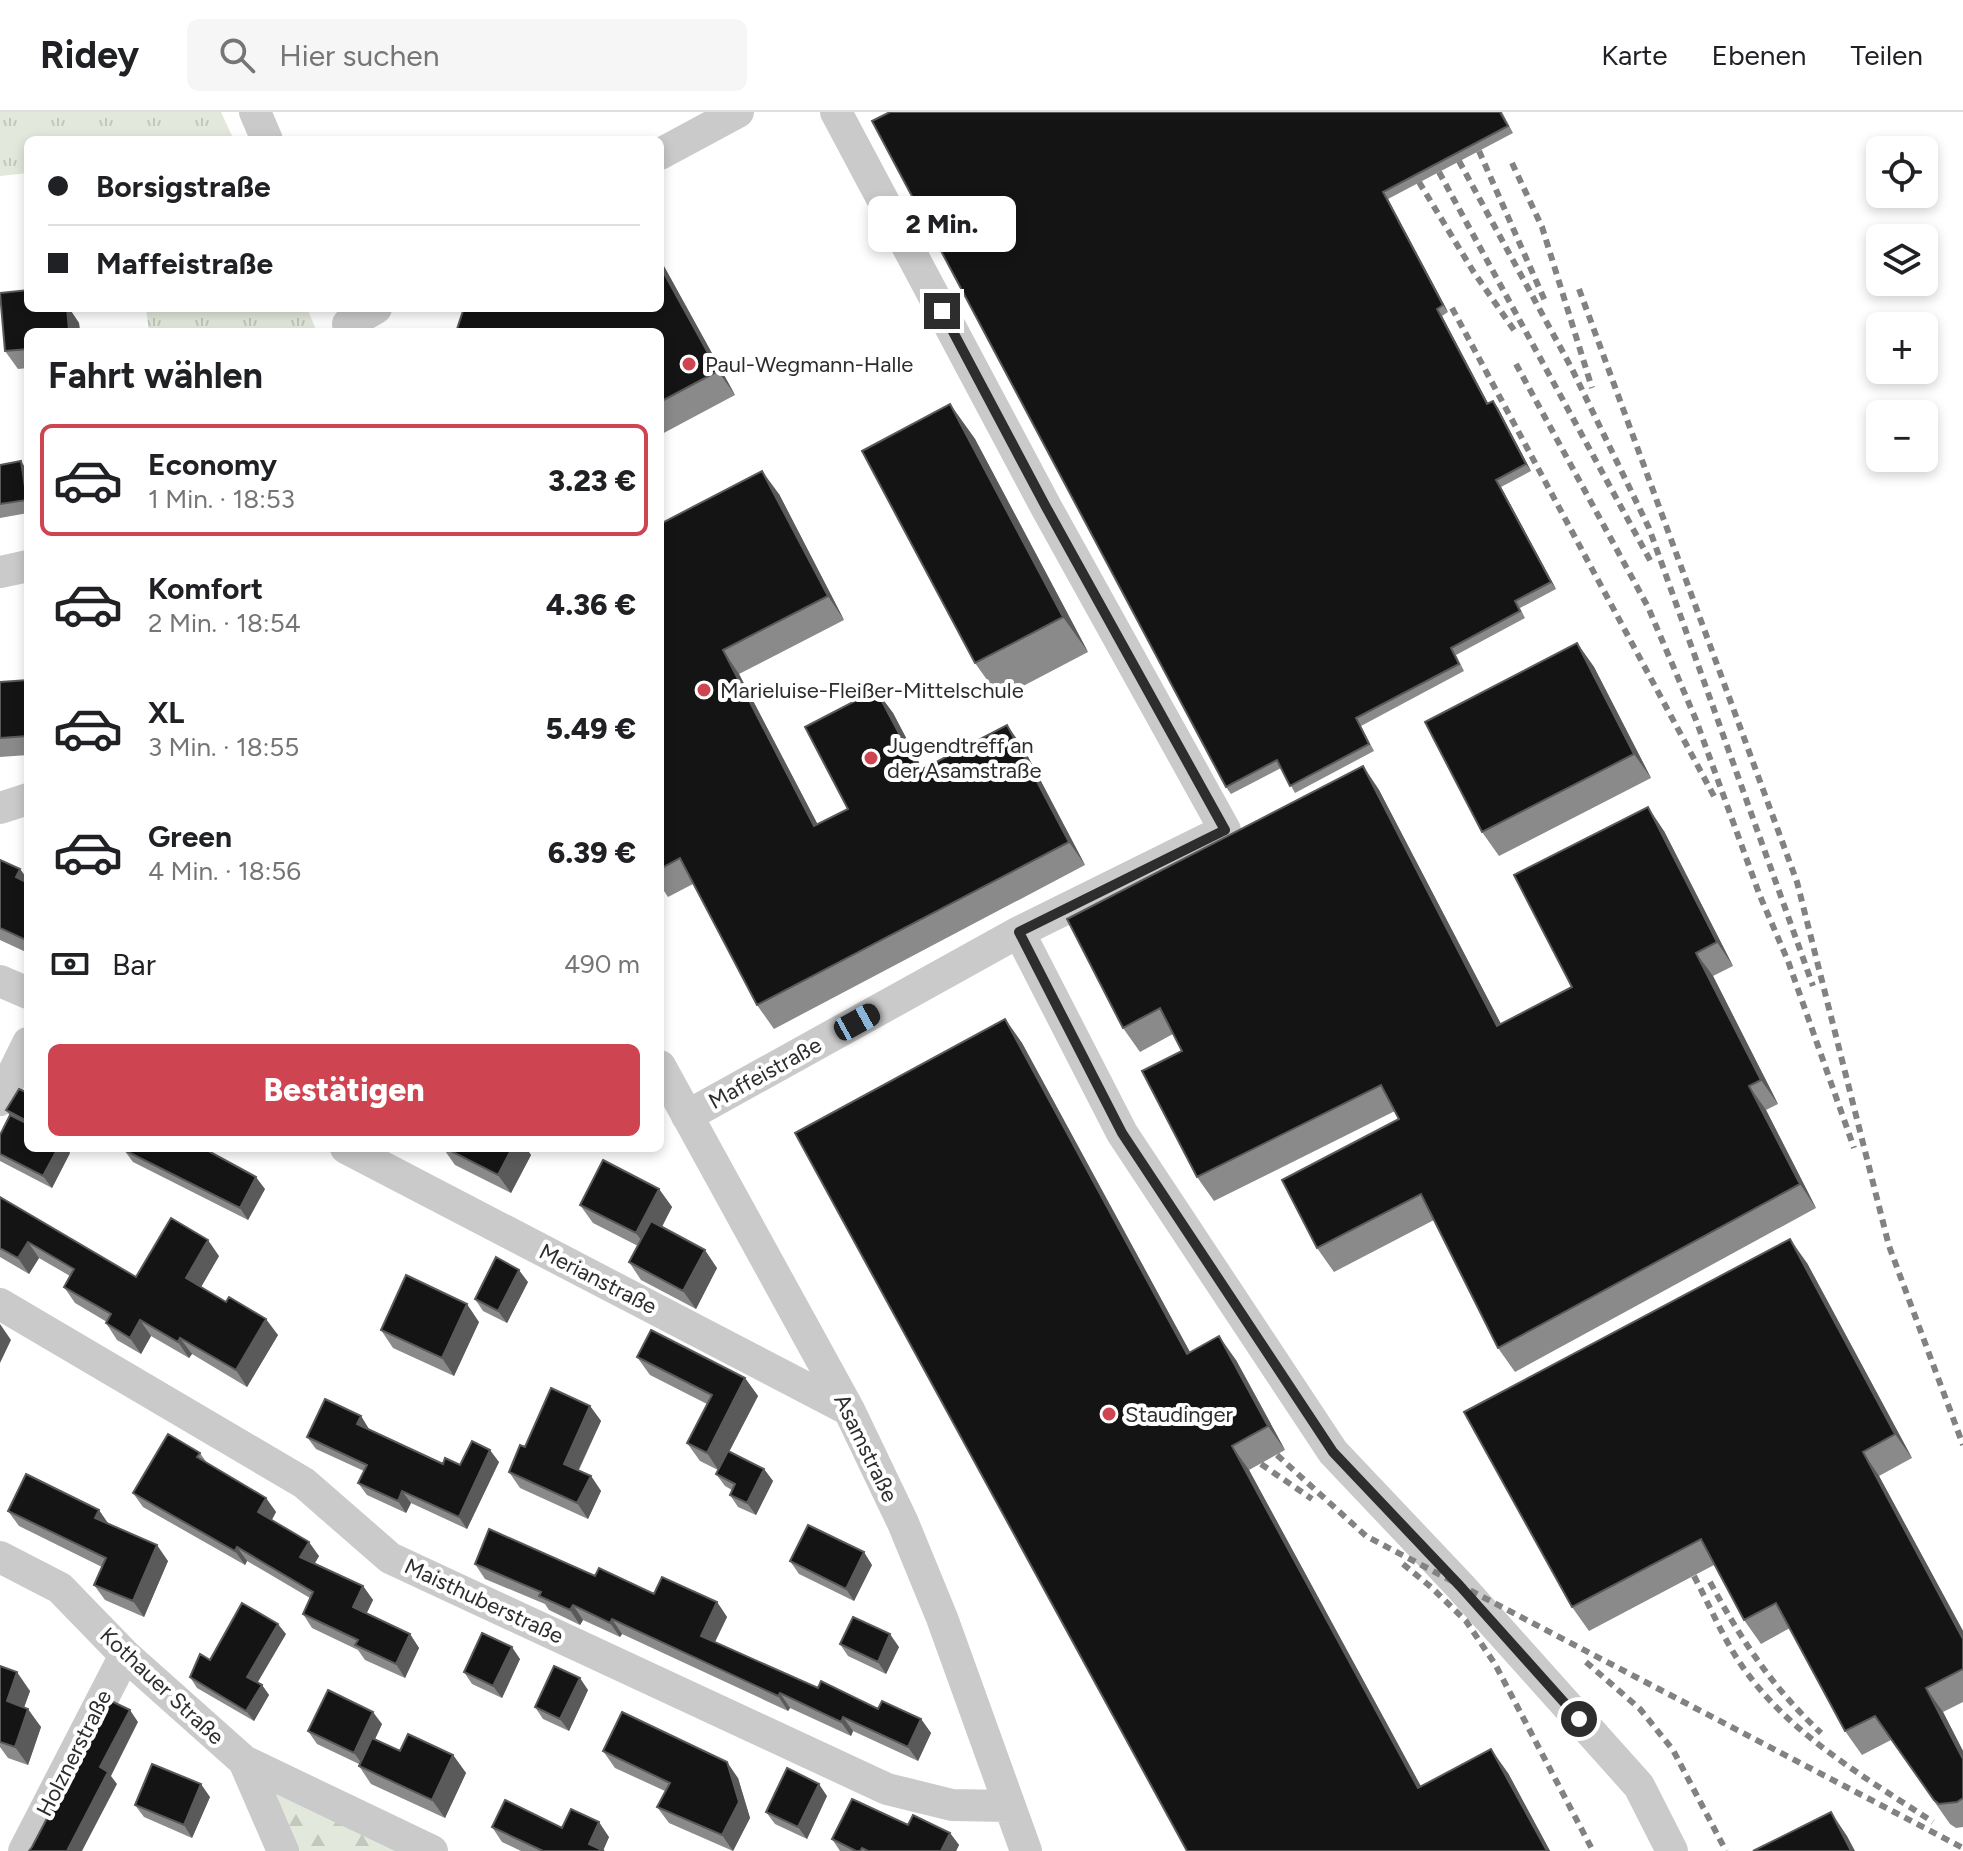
<!DOCTYPE html>
<html lang="de">
<meta charset="utf-8">
<style>
body{margin:0;font-family:Figtree,sans-serif;background:#f6f6f6;color:#202124;height:100vh;display:flex;flex-direction:column;font-size:30px;white-space:nowrap}
*{box-sizing:border-box;margin:0}
p{font-size:26px;color:#757577}
.icon{flex:none;width:44px;height:44px;fill:none;stroke:currentColor;stroke-width:2;stroke-linecap:round;stroke-linejoin:round}
.map{position:relative;flex:1;overflow:hidden}
.side{position:absolute;left:24px;top:216px;width:640px;height:824px;display:flex;flex-direction:column;background:#fff;border-radius:12px;box-shadow:0 4px 12px #0003}
.side>*{flex:none}
.banner{position:absolute;left:24px;top:24px;width:640px;height:176px;border-radius:12px;box-shadow:0 4px 12px #0003;display:grid;align-content:center;height:176px;padding:0 24px;background:#fff}
.controls{position:absolute;left:1866px;top:24px;display:grid;gap:16px}
.controls a{display:grid;place-items:center;width:72px;height:72px;border-radius:12px;background:#fff;box-shadow:0 4px 12px #0003;font-size:40px}
.end{position:absolute;width:36px;height:36px;margin:-18px;border:10px solid #2d2d2d;background:#fff;box-shadow:0 0 0 4px #fff}
.from{border-radius:50%}
.bubble{position:absolute;height:56px;border-radius:12px;background:#fff;box-shadow:0 4px 12px #0003;font-size:26px;font-weight:800;line-height:56px;text-align:center}
.car{position:absolute;width:24px;height:48px;margin:-24px -12px;border-radius:10px;box-shadow:0 0 6px 2px #0007;background:linear-gradient(#222 24%,#8ab4d8 0 40%,#222 0 76%,#8ab4d8 0 86%,#222 0)}
.banner b{display:flex;align-items:center;gap:28px;height:76px;font-size:30px}
.banner b+b{border-top:2px solid #e0e0e0}
.banner i{width:20px;height:20px;background:#202124}
ul{padding:0;list-style:none}
li{display:flex;align-items:center;gap:24px;height:112px;margin:0 16px 12px;padding:0 8px;border:4px solid transparent;border-radius:12px}
li div{flex:1}
li b{display:block;font-size:30px}
li em{font-style:normal;font-weight:800}
li.selected{border-color:#cf4451}
li>.icon{width:72px;height:72px;stroke-width:1.5}
h2{padding:0 24px;font-size:36px;line-height:96px}
.pay{display:flex;align-items:center;gap:20px;height:88px;padding:0 24px;font-size:30px}
.pay p{margin-inline-start:auto}
.primary-button{display:flex;gap:16px;margin-top:auto;padding:16px 24px}
.primary-button a{flex:1;height:92px;border-radius:12px;background:#cf4451;color:#fff;font-size:32px;font-weight:800;line-height:92px;text-align:center}
header{display:flex;align-items:center;gap:48px;box-sizing:border-box;height:112px;padding:0 40px;background:#fff;border-bottom:2px solid #e0e0e0}
header strong{font-size:38px}
nav{display:flex;gap:44px;margin-inline-start:auto;font-size:28px}
.search{width:560px;height:72px;background:#f6f6f6;display:flex;align-items:center;gap:20px;box-sizing:border-box;padding:0 28px;border-radius:12px;color:#757577;font-size:30px}
.map>svg:first-child{display:block}
.forest{fill:url(#forest-firs)}
.park{fill:url(#park-tufts)}
.lines{fill:none;stroke-linecap:round;stroke-linejoin:round}
.minor{stroke:#cacaca;stroke-width:32}
.rail{stroke:#828282;stroke-width:6;stroke-dasharray:8 6;stroke-linecap:butt}
.wall{fill:#8a8a8a}
.shaded-wall{fill:#5a5a5a}
.building{fill:#141414;stroke:#5a5a5a;stroke-width:2}
.route{stroke:#2d2d2d;stroke-width:10}
.poi-dot{fill:#cf4451;stroke:#fff;stroke-width:3}
.labels{text-anchor:middle;dominant-baseline:central;stroke-width:8;stroke-linejoin:round;paint-order:stroke}
.poi-label{font-size:22px;fill:#2d2d2d;stroke:#fff;text-anchor:start}
.street-label{font-size:22px;fill:#2d2d2d;stroke:#fff}
</style>
<header>
<strong>Ridey</strong>
<div class="search"><svg class="icon" aria-label="search" viewBox="0 0 24 24"><circle cx="10" cy="10" r="6"/><path d="M15 15l6 6"/></svg>Hier suchen</div>
<nav><a>Karte</a><a>Ebenen</a><a>Teilen</a></nav>
</header>
<div class="map">
<svg width="1963" height="1739" viewBox="0 0 1963 1739">
<defs>
<pattern id="forest-firs" width="22" height="20" patternUnits="userSpaceOnUse" patternTransform="scale(2)"><rect width="22" height="20" fill="#e3e8dc"/><path d="M5 1l3.5 6h-7zM16 11l3.5 6h-7z" fill="#c3c7bd"/></pattern>
<pattern id="park-tufts" width="24" height="20" patternUnits="userSpaceOnUse" patternTransform="scale(2)"><rect width="24" height="20" fill="#e3e8dc"/><path d="M3 7l-1-3M5 7V3M7 7l1-3M15 17l-1-3M17 17v-4M19 17l1-3" fill="none" stroke="#c3c7bd"/></pattern>
</defs>
<rect width="100%" height="100%" fill="#fff"/>
<path class="forest" d="M260,1665L403,1739H295Z"/>
<path class="park" d="M0,0H221L234,28H28V61L0,64Z
M146,196H307L317,220H149Z"/>
<g class="lines">
<path class="minor" d="M255,0L267,28
M660,42L738,0
M348,212L376,196
M0,460L28,454
M0,696L28,687
M1019,820L1122,1021L1333,1340L1460,1474L1639,1674L1672,1739
M0,869L28,881
M660,954L849,1298L903,1411L942,1506L1026,1739
M0,988L28,931
M687,1004L1019,820L1225,718L1046,395L836,0
M346,1036L849,1298
M0,1192L304,1371L390,1446L887,1677L952,1693L1010,1694
M0,1445L60,1476L125,1543L244,1649L283,1739
M244,1649L432,1739
M24,1739L125,1543"/>
<path class="rail" d="M1479,39L1545,189
M1459,49L1571,255L1649,416L1813,874
M1512,51L1542,115L1592,276
M1439,60L1651,450
M1419,70L1473,159L1516,221
M1579,177L1797,770L1889,1134L1963,1333
M1452,196L1715,686
M1516,252L1648,495L1696,608L1760,784L1788,849L1854,1036
M1277,1343L1366,1424L1963,1736
M1261,1352L1312,1387
M1403,1452L1431,1475L1466,1509L1495,1552L1593,1739
M1694,1464C1709,1492 1722,1524 1740,1551C1787,1621 1863,1664 1933,1710
M1710,1470C1742,1529 1772,1575 1821,1621
M1586,1550L1640,1597L1673,1638L1726,1739"/>
</g>
<path class="wall" d="M890,0H1502L1513,21L1388,87L1448,200L1442,204L1488,291L1493,289L1498,296L1531,359L1501,375L1556,477L1520,496L1525,506L1456,543L1464,559L1361,614L1374,639L1295,681L1281,656L1231,682L1226,675Z
M660,147L735,283L660,323Z
M28,196H69L79,211L80,220H28V256L18,257L5,239Z
M950,292L975,327L1088,540L1000,586L975,551Z
M0,353L28,360V401L0,406Z
M779,382L844,508L739,562L818,713L848,697L876,578L893,601L923,658L1024,637L1085,753L774,917L757,893L693,772L668,785L660,773V412Z
M1577,531L1594,555L1651,666L1499,744L1482,720Z
M28,568V643L0,645V570Z
M1363,654L1379,678L1501,912L1572,875L1664,719L1733,854L1713,864L1778,992L1766,998L1816,1096L1515,1260L1498,1236L1434,1108L1334,1160L1317,1136L1399,1007L1395,999L1214,1089L1197,1065L1182,939L1173,922L1140,940L1123,916Z
M0,748L20,757L28,768V841L0,828Z
M1005,907L1022,931L1190,1240L1236,1248L1285,1338L1249,1358L1421,1675L1508,1661L1550,1739H1187Z
M28,981V1036H66L70,1041L52,1076L0,1049V1023L10,1004L6,998Z
M443,1036H526L531,1043L511,1081L455,1053Z
M124,1038L265,1077L248,1108L133,1050Z
M659,1077L672,1095L662,1115L717,1156L696,1197L641,1168L629,1150L638,1134L593,1111L580,1093Z
M0,1085L136,1165L219,1144L201,1175L278,1223L247,1275L192,1242L189,1246L151,1224L141,1242L117,1228L106,1211L107,1210L75,1191L64,1175L70,1164L39,1146L29,1162L0,1145Z
M1807,1151L1912,1346L1879,1364L1963,1519V1590L1943,1600L1963,1639V1715L1956,1716L1950,1712L1891,1628L1862,1643L1845,1619L1790,1516L1761,1532L1744,1508L1714,1453L1589,1519L1572,1495Z
M528,1170L507,1211L483,1199L475,1187Z
M479,1210L454,1264L393,1236L381,1218Z
M637,1245L745,1266L758,1284L729,1340L764,1357L773,1369L756,1403L738,1395L730,1383L732,1378L725,1374L716,1362L718,1358L700,1349L687,1331L707,1292L650,1263Z
M590,1294L601,1309L579,1358L591,1364L601,1379L588,1407L520,1376L509,1360L525,1335Z
M361,1304L369,1318L443,1352L460,1353L499,1350L467,1417L411,1391L406,1401L367,1383L358,1371L364,1359L316,1337L307,1325Z
M200,1341L207,1351L266,1386L276,1400L272,1408L319,1444L315,1451L363,1474L373,1488L366,1502L410,1522L419,1536L405,1566L365,1548L358,1538L312,1516L303,1502L310,1486L247,1449L245,1453L143,1395L133,1381Z
M8,1399L108,1412L168,1449L144,1505L105,1488L94,1473L102,1455L19,1414Z
M790,1449L872,1453L854,1489L799,1462Z
M475,1452L595,1464L654,1482L717,1490L727,1505L715,1530L818,1576L878,1597L921,1607L931,1621L918,1649L853,1619L851,1624L790,1596L788,1599L622,1522L620,1525L583,1508L580,1513L549,1498L545,1492L485,1467Z
M286,1522L257,1570L262,1573L269,1583L254,1609L197,1576L190,1565L210,1548Z
M840,1532L899,1535L886,1562L848,1544Z
M520,1547L502,1586L472,1572L464,1560Z
M0,1554L30,1579L24,1595L41,1615L28,1653L8,1646L0,1635Z
M588,1578L569,1619L543,1607L535,1595Z
M382,1612L375,1627L400,1639L453,1643L466,1661L445,1706L371,1672L359,1654V1652L317,1632L308,1619Z
M603,1639L738,1666L750,1706L733,1739L669,1711L657,1695L665,1679L615,1656Z
M827,1684L807,1727L775,1712L766,1700Z
M210,1685L192,1726L144,1705L135,1693Z
M908,1713L950,1721L959,1733L956,1739H840L832,1727Z
M492,1715L562,1716L609,1725L603,1738L604,1739H521L502,1730Z"/>
<path class="shaded-wall" d="M1383,80L1388,87L1448,200L1443,193Z
M660,147L735,283L718,259L660,154Z
M67,196H69L79,211L80,220L69,219Z
M1437,197L1442,204L1492,299L1487,292Z
M1493,289L1498,296L1531,359L1526,352Z
M950,292L975,327L1088,540L1063,505Z
M21,349L28,360V389L27,388Z
M762,359L779,382L844,508L828,484Z
M1496,368L1501,375L1556,477L1551,470Z
M1577,531L1594,555L1651,666L1634,642Z
M723,538L739,562L831,738L814,714Z
M876,578L893,601L936,683L919,659Z
M1007,613L1024,637L1085,753L1069,730Z
M1363,654L1379,678L1514,937L1497,914Z
M1648,695L1664,719L1733,854L1717,830Z
M20,757L28,768V782L16,765Z
M1696,841L1713,864L1778,992L1761,968Z
M1005,907L1022,931L1204,1266L1187,1242Z
M1749,974L1766,998L1816,1096L1800,1072Z
M58,1036H66L70,1041L52,1076L43,1064Z
M512,1036H526L531,1043L511,1081L498,1063Z
M256,1065L265,1077L248,1108L240,1096Z
M659,1077L672,1095L649,1139L636,1121Z
M1790,1127L1807,1151L1912,1346L1895,1322Z
M208,1128L219,1144L197,1182L186,1166Z
M28,1130L39,1146L29,1162L18,1146Z
M705,1138L717,1156L696,1197L683,1179Z
M519,1158L528,1170L507,1211L498,1199Z
M467,1192L479,1210L454,1264L442,1246Z
M266,1207L278,1223L247,1275L236,1258Z
M140,1208L151,1224L141,1242L130,1226Z
M0,1212L11,1228L0,1251Z
M1219,1224L1236,1248L1285,1338L1268,1314Z
M180,1226L192,1242L189,1246L178,1230Z
M745,1266L758,1284L719,1359L707,1341Z
M590,1294L601,1309L574,1367L564,1352Z
M361,1304L369,1317L366,1324L357,1312Z
M1232,1334L1249,1358L1435,1700L1418,1676Z
M490,1338L499,1350L467,1417L459,1405Z
M1863,1340L1879,1364L1963,1519V1527Z
M764,1357L773,1369L756,1403L747,1391Z
M591,1364L601,1379L588,1407L577,1391Z
M402,1379L411,1391L406,1401L398,1389Z
M266,1386L276,1400L268,1414L258,1400Z
M99,1398L110,1414L95,1406Z
M309,1430L319,1444L310,1459L300,1445Z
M157,1433L168,1449L144,1505L133,1489Z
M237,1435L247,1449L245,1453L235,1439Z
M864,1440L872,1453L854,1489L846,1477Z
M363,1474L373,1488L363,1509L353,1495Z
M717,1490L727,1505L711,1538L701,1524Z
M573,1493L583,1508L580,1513L570,1498Z
M612,1507L622,1522L620,1525L610,1511Z
M278,1512L286,1522L255,1575L247,1565Z
M410,1522L419,1536L405,1566L396,1552Z
M890,1522L899,1535L886,1562L878,1550Z
M512,1535L520,1547L502,1586L493,1574Z
M17,1560L30,1579L20,1607L7,1589Z
M580,1566L588,1578L569,1619L560,1607Z
M262,1573L269,1583L254,1609L246,1599Z
M1926,1576L1943,1600L1963,1639V1647Z
M780,1581L790,1596L788,1599L778,1584Z
M28,1597L41,1615L28,1653L15,1635Z
M130,1598L138,1610L111,1664L117,1672L82,1739H67L100,1655Z
M373,1600L382,1612L363,1653L354,1641Z
M843,1605L853,1619L851,1624L841,1610Z
M921,1607L931,1621L918,1649L908,1635Z
M1491,1637L1508,1661L1550,1739H1547Z
M453,1643L466,1661L445,1706L432,1688Z
M727,1650L738,1666L750,1706L733,1739L722,1723Z
M201,1672L210,1685L192,1726L184,1713Z
M819,1672L827,1684L807,1727L798,1715Z
M1831,1700L1847,1724L1855,1739H1851Z
M599,1710L609,1725L603,1739L589,1732Z
M950,1721L959,1733L956,1739H941Z"/>
<path class="building" d="M890,0H1500L1508,14L1383,80L1443,193L1437,197L1487,292L1493,289L1526,352L1496,368L1551,470L1515,489L1520,499L1451,536L1459,552L1356,606L1369,632L1290,674L1277,648L1226,675L872,9Z
M660,154L718,259L660,290V220H456L464,196H660Z
M28,178V196H67L69,219L28,220V237L5,239L0,181Z
M950,292L1063,505L975,551L862,339Z
M21,349L27,388L0,392V353Z
M762,359L828,484L723,538L814,714L848,697L805,615L876,578L919,659L1007,613L1069,730L757,893L680,746L660,757V412Z
M1577,531L1634,642L1482,720L1425,610Z
M28,568V624L0,626V570Z
M1363,654L1497,914L1572,875L1514,763L1648,695L1717,830L1696,841L1761,968L1749,974L1800,1072L1498,1236L1421,1082L1317,1136L1282,1068L1399,1007L1381,973L1197,1065L1142,959L1182,939L1160,896L1123,916L1067,807Z
M0,748L20,757L16,765L28,771V829L0,816Z
M1005,907L1187,1242L1219,1224L1268,1314L1232,1334L1418,1676L1491,1637L1547,1739H1187L795,1021Z
M19,977L28,981V1001L25,1008L6,998Z
M10,1003L28,1012V1036H58L43,1064L0,1042V1023Z
M125,1036H203L256,1065L240,1096L124,1038Z
M445,1036H512L498,1063Z
M603,1048L659,1077L636,1121L580,1093Z
M0,1085L136,1165L171,1106L208,1128L186,1166L226,1190L229,1185L266,1207L236,1258L180,1226L178,1230L140,1208L130,1226L106,1211L111,1202L64,1175L74,1157L28,1130L18,1146L0,1136Z
M651,1109L705,1138L683,1179L629,1150Z
M1790,1127L1895,1322L1863,1340L1963,1527V1557L1926,1576L1963,1647V1686L1957,1690L1939,1692L1934,1688L1875,1604L1845,1619L1776,1491L1744,1508L1701,1427L1572,1495L1464,1300Z
M496,1145L519,1158L498,1199L475,1187Z
M406,1163L467,1192L442,1246L381,1218Z
M651,1218L745,1266L707,1341L687,1331L712,1283L637,1245Z
M551,1276L590,1294L564,1352L591,1364L577,1391L509,1360L520,1333L525,1335Z
M325,1287L361,1304L357,1312L443,1352L445,1346L460,1353L472,1329L490,1338L459,1405L402,1379L398,1389L358,1371L367,1353L307,1325Z
M168,1322L200,1341L197,1345L266,1386L258,1400L309,1430L300,1445L363,1474L353,1495L410,1522L396,1552L355,1533L358,1528L303,1502L313,1480L237,1435L235,1439L133,1381Z
M728,1339L764,1357L747,1391L730,1383L735,1372L716,1362Z
M26,1362L99,1398L95,1406L157,1433L133,1489L94,1473L106,1446L8,1399Z
M808,1413L864,1440L846,1477L790,1449Z
M489,1417L595,1464L599,1456L654,1482L662,1465L717,1490L701,1524L818,1576L821,1569L878,1597L882,1589L921,1607L908,1635L843,1605L841,1610L780,1581L778,1584L612,1507L610,1511L573,1493L570,1498L539,1484L541,1480L475,1452Z
M242,1491L278,1512L247,1565L262,1573L246,1599L190,1565L200,1542L210,1548Z
M853,1505L890,1522L878,1550L840,1532Z
M482,1521L512,1535L493,1574L464,1560Z
M0,1554L17,1560L7,1589L28,1597L15,1635L0,1630Z
M554,1554L580,1566L560,1607L535,1595Z
M328,1578L373,1600L354,1641L308,1619Z
M109,1588L130,1598L100,1655L108,1660L67,1739H29L32,1735Z
M622,1600L727,1650L739,1690L722,1723L657,1695L670,1671L603,1639Z
M408,1622L453,1643L432,1688L359,1654L372,1626L400,1639Z
M152,1652L201,1672L184,1713L135,1693Z
M787,1656L819,1672L798,1715L766,1700Z
M852,1687L908,1713L913,1703L950,1721L941,1739H868L862,1736L860,1739H856L832,1727Z
M505,1688L562,1716L571,1697L599,1710L589,1732L604,1739H543L492,1715Z
M1831,1700L1851,1739H1753Z"/>
<g class="lines">
<path class="route" d="M942,199L1046,395L1225,718L1019,820L1122,1021L1333,1340L1460,1474L1579,1607"/>
</g>
<g class="poi-dot">
<circle cx="689" cy="252" r="8"/>
<circle cx="704" cy="578" r="8"/>
<circle cx="871" cy="646" r="8"/>
<circle cx="1109" cy="1302" r="8"/>
</g>
<g class="labels">
<g class="poi-label">
<text x="705" y="252">Paul-Wegmann-Halle</text>
<text x="720" y="578">Marieluise-Fleißer-Mittelschule</text>
<text x="887" y="633">Jugendtreff an<tspan x="887" dy="25">der Asamstraße</tspan></text>
<text x="1125" y="1302">Staudinger</text>
</g>
<g class="street-label">
<text transform="translate(765 961) rotate(-29)">Maffeistraße</text>
<text transform="translate(598 1167) rotate(27)">Merianstraße</text>
<text transform="translate(866 1336) rotate(64)">Asamstraße</text>
<text transform="translate(484 1489) rotate(25)">Maisthuberstraße</text>
<text transform="translate(162 1574) rotate(43)">Kothauer Straße</text>
<text transform="translate(74 1641) rotate(-63)">Holznerstraße</text>
</g>
</g>
</svg>
<div class="controls">
<a><svg class="icon" aria-label="locate" viewBox="0 0 24 24"><circle cx="12" cy="12" r="6"/><path d="M12 2v4M12 18v4M2 12h4M18 12h4"/></svg></a>
<a><svg class="icon" aria-label="layers" viewBox="0 0 24 24"><path d="M12 4l9 5-9 5-9-5zM3 14l9 5 9-5"/></svg></a>
<a>+</a>
<a>−</a>
</div>
<i class="end from" style="left:1579px;top:1607px"></i>
<i class="end" style="left:942px;top:199px"></i>
<div class="bubble" style="left:868px;top:84px;width:148px">2 Min.</div>
<i class="car" style="left:857px;top:910px;rotate:61deg"></i>
<div class="banner">
<b><i class="from"></i>Borsigstraße</b>
<b><i></i>Maffeistraße</b>
</div>
<section class="side">
<h2>Fahrt wählen</h2>
<ul>
<li class="selected"><svg class="icon" aria-label="car" viewBox="0 0 24 24"><path d="M5 17H2v-5l4-1 3-4h7l3 4 3 1v5h-3M9 17h6M6 11h13"/><circle cx="7" cy="17" r="2"/><circle cx="17" cy="17" r="2"/></svg><div><b>Economy</b><p>1 Min. · 18:53</p></div><em>3.23 €</em></li>
<li><svg class="icon" aria-label="car" viewBox="0 0 24 24"><path d="M5 17H2v-5l4-1 3-4h7l3 4 3 1v5h-3M9 17h6M6 11h13"/><circle cx="7" cy="17" r="2"/><circle cx="17" cy="17" r="2"/></svg><div><b>Komfort</b><p>2 Min. · 18:54</p></div><em>4.36 €</em></li>
<li><svg class="icon" aria-label="car" viewBox="0 0 24 24"><path d="M5 17H2v-5l4-1 3-4h7l3 4 3 1v5h-3M9 17h6M6 11h13"/><circle cx="7" cy="17" r="2"/><circle cx="17" cy="17" r="2"/></svg><div><b>XL</b><p>3 Min. · 18:55</p></div><em>5.49 €</em></li>
<li><svg class="icon" aria-label="car" viewBox="0 0 24 24"><path d="M5 17H2v-5l4-1 3-4h7l3 4 3 1v5h-3M9 17h6M6 11h13"/><circle cx="7" cy="17" r="2"/><circle cx="17" cy="17" r="2"/></svg><div><b>Green</b><p>4 Min. · 18:56</p></div><em>6.39 €</em></li>
</ul>
<div class="pay"><svg class="icon" aria-label="cash" viewBox="0 0 24 24"><path d="M3 7h18v10H3z"/><circle cx="12" cy="12" r="2"/></svg>Bar<p>490 m</p></div>
<div class="primary-button"><a>Bestätigen</a></div>
</section>
</div>
